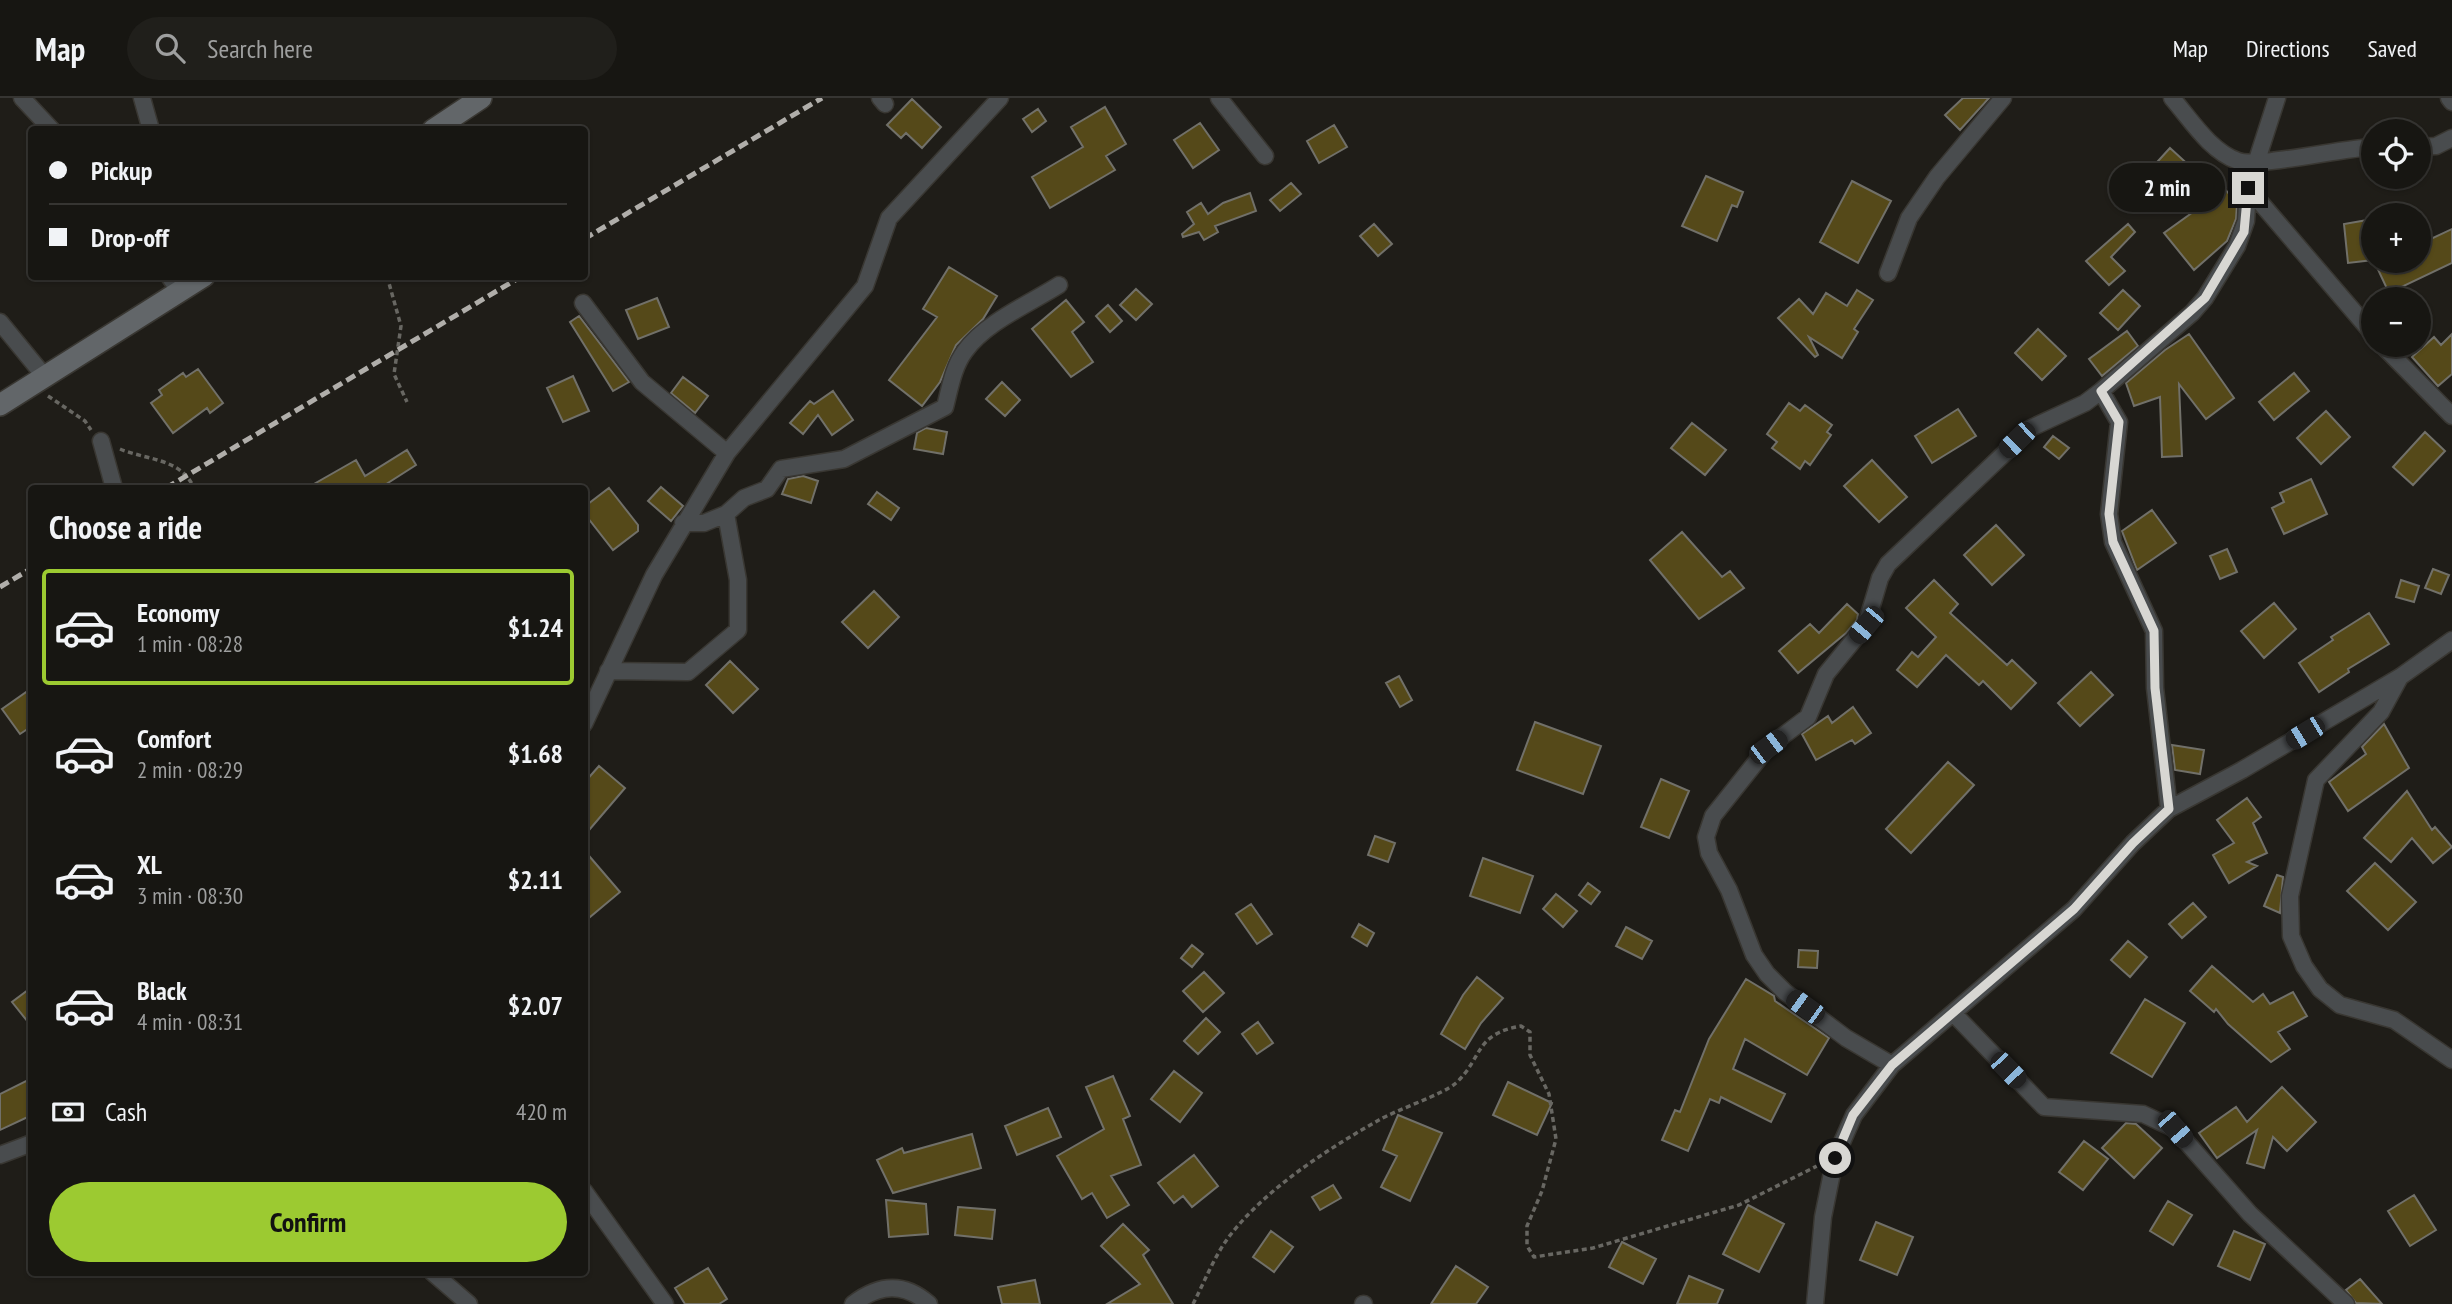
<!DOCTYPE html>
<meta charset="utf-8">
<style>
body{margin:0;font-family:"PT Sans Narrow",sans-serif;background:#201f1b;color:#f1f3f6;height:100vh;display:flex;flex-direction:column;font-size:26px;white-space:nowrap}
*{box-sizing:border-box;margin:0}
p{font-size:23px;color:#9e9f9f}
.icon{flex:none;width:38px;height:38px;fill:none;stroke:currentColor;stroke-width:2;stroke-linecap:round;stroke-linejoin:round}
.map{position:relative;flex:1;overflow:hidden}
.side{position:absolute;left:28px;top:387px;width:560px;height:791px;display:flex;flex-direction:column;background:#171612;border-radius:7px;box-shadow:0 2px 5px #0004,0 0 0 2px #363532}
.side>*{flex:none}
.hud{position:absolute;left:28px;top:28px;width:560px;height:154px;border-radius:7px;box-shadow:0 2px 5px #0004,0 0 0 2px #363532;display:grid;align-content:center;height:154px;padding:0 21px;background:#171612}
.buttons{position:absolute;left:2361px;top:21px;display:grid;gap:14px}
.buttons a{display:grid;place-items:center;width:70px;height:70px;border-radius:50%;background:#171612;box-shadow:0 2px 5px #0004,0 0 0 2px #363532;font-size:35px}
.end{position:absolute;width:32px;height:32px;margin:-16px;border:9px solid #d8d7d3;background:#111;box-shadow:0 0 0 4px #111}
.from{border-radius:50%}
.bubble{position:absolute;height:49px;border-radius:24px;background:#171612;box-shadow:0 2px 5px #0004,0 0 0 2px #363532;font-size:23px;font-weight:600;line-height:49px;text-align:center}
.car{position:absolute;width:21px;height:42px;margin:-21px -10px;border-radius:9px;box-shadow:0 0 5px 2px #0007;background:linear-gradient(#222 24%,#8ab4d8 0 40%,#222 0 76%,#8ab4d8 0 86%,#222 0)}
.hud b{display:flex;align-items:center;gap:24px;height:66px;font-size:26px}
.hud b+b{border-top:2px solid #363532}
.hud i{width:18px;height:18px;background:#f1f3f6}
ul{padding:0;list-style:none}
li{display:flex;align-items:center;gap:21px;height:116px;margin:0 14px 10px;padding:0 7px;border:4px solid transparent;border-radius:7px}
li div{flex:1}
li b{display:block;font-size:26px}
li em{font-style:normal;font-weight:600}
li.active{border-color:#9cca31}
li>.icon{width:63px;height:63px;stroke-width:1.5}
h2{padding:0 21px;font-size:32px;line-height:84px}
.pay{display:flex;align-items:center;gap:18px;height:77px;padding:0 21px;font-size:26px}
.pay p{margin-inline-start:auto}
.action{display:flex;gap:14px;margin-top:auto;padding:14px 21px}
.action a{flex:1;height:80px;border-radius:42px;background:#9cca31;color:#111;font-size:28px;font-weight:600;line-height:80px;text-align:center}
header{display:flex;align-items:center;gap:42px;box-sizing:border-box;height:98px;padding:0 35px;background:#171612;border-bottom:2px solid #363532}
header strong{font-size:33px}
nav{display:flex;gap:38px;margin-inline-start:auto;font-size:24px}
.search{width:490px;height:63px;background:#201f1b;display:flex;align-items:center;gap:18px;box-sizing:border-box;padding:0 24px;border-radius:38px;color:#9e9f9f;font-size:26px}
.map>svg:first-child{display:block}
.building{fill:#554919;stroke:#717069;stroke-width:2}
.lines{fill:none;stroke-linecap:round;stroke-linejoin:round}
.minor-casing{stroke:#393732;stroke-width:19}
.secondary-casing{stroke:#393732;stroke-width:24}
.path{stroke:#686762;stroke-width:3.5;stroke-dasharray:5 3.5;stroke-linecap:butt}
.minor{stroke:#494c4e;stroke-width:16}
.secondary{stroke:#626669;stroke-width:21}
.rail{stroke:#b0aeaa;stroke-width:5;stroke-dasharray:10 5;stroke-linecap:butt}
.route{stroke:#d8d7d3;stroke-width:9}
</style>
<header>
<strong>Map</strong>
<div class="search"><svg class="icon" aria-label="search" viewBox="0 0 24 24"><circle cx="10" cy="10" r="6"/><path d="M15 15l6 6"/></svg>Search here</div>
<nav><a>Map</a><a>Directions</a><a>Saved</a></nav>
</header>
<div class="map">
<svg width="2452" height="1206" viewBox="0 0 2452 1206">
<rect width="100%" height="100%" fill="#1f1d18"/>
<path class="building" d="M1963,0H1989L1960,32L1945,17Z
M912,1L941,29L922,50L906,35L901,40L887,27Z
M1105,9L1126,46L1106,58L1115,72L1050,110L1032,79L1083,49L1071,29Z
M1038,11L1046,23L1032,34L1023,21Z
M1200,25L1219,52L1193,70L1174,42Z
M1334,27L1347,49L1319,65L1307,43Z
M2170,50L2193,71L2171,95L2148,74Z
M1706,78L1743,94L1737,109L1732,107L1717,143L1682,128Z
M1852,83L1891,103L1858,165L1820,144Z
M1291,85L1301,96L1280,113L1270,102Z
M2225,91L2237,106L2236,121L2227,143L2194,172L2164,135Z
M1250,95L1256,113L1215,128L1218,134L1204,142L1199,134L1183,139L1182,136L1194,126L1187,114L1201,105L1208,116L1223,105Z
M2373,121V162L2348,165L2344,126Z
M1374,126L1392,146L1378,158L1360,138Z
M2128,126L2135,134L2111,159L2125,173L2109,187L2086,163Z
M2452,131V165L2389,195L2374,163H2418V147Z
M949,169L997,198L983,221L956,247L940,284L922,308L889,282L937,219L923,211Z
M1136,191L1152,206L1136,222L1120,207Z
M1857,192L1873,202L1854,231L1858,234L1842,260L1809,239L1818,257L1815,259L1778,220L1799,201L1813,216L1826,195L1847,208Z
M2123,192L2140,208L2118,232L2100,215Z
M657,200L669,229L638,241L626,212Z
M1066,202L1084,224L1072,234L1093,264L1071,279L1032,231Z
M1108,207L1122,223L1110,234L1096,218Z
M579,218L629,284L613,293L570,224Z
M2038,231L2066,258L2042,282L2015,255Z
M2127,233L2138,248L2102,278L2089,261Z
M2189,236L2234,300L2206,321L2179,286L2182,358L2162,359L2160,299L2134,308L2126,285L2165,252Z
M2452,236V276L2438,288L2412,259L2434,239L2441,247Z
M198,271L223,305L210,315L207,310L173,335L151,305L162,297L159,292L183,275L186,279Z
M2294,275L2309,293L2274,322L2259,304Z
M573,278L589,313L563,324L547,290Z
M683,279L708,298L695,315L671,295Z
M1002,284L1020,302L1005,318L986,301Z
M833,293L853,322L832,337L818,317L803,336L790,325L810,303L814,306Z
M1789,305L1800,313L1805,307L1832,327L1827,334L1831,337L1810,367L1805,363L1800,371L1772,350L1777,344L1767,336Z
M1958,311L1976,338L1932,365L1915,338Z
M2326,313L2350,339L2321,366L2297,340Z
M1692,325L1726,352L1705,377L1671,350Z
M926,330L947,334L943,356L914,351L917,335Z
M2425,334L2445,353L2413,387L2393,369Z
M2053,338L2069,350L2059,361L2044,349Z
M407,352L416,367L380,390H307L356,362L365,378Z
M1872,362L1907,399L1879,424L1844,388Z
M803,378L818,383L811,405L782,396L788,381Z
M2311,381L2327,416L2284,436L2272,410L2284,404L2280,395Z
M661,389L683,408L671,423L648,403Z
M609,390L638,427V433L613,452L584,415V409Z
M877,394L899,410L891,422L868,406Z
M2152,412L2176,445L2137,472L2122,433Z
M1996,427L2024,457L1992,487L1964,457Z
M1682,434L1722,479L1730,473L1744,490L1699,521L1650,462Z
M2227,451L2237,474L2220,481L2210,458Z
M2433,471L2449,477L2441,496L2425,490Z
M1934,482L1958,506L1950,515L2007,567L2012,562L2036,585L2011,611L1983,583L1979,587L1946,557L1917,589L1897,572L1912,554L1918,559L1936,539L1906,510Z
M2401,482L2419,488L2414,504L2396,499Z
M874,493L899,519L868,550L842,524Z
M2274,505L2296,531L2264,560L2241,533Z
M1847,506L1858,516L1857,522L1846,535L1798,575L1779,553L1810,526L1819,535Z
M2369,515L2389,546L2348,571L2349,574L2319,594L2299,565L2333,542L2331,539Z
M730,563L758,591L733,615L706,587Z
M2091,574L2113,597L2080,628L2058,605Z
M1399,578L1412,602L1400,609L1386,585Z
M32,590V628L20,636L2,611Z
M1853,609L1871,635L1855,646L1852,642L1816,662L1802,636L1828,618L1832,625Z
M1535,624L1601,648L1583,696L1517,672Z
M2384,626L2409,670L2348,713L2329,684L2366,656L2362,649Z
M2172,647L2204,652L2200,676L2175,672Z
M1948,664L1974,687L1911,755L1886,731Z
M599,668L625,690L584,738V685Z
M1661,681L1689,693L1669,740L1641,729Z
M2407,693L2432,732L2435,729L2452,749L2433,765L2412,740L2391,764L2364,740Z
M2247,700L2261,719L2253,725L2267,755L2247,764L2257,768L2229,785L2213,757L2234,745L2217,722Z
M1375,738L1395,745L1388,764L1368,757Z
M584,752L620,794L584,824Z
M1483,760L1533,778L1520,815L1470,798Z
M2375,765L2416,804L2388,832L2347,793Z
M2277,777L2283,779L2280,815L2264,808Z
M1588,785L1600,794L1591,806L1579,797Z
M1556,796L1577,813L1563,829L1543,811Z
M2193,805L2206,819L2182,840L2169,826Z
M1251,806L1272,836L1257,846L1236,816Z
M1359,826L1374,835L1367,848L1352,839Z
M1626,829L1652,843L1642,861L1616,848Z
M2128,843L2147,859L2130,879L2111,862Z
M1192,847L1203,856L1192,869L1181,860Z
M1799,852L1818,853L1817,870L1798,869Z
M2212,868L2253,904L2263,896L2270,906L2293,894L2307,918L2278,934L2290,951L2271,964L2228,926L2216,911L2214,914L2190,893Z
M1204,874L1224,895L1203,914L1183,893Z
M1477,879L1503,900L1481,925L1465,951L1441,936L1463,897Z
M1746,881L1774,898L1775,903L1829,940L1807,977L1745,941L1733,971L1785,996L1771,1024L1721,999L1719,1005L1710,1001L1688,1053L1662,1042L1675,1012L1680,1014L1709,941Z
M32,889V929L12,904Z
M2145,901L2185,925L2152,979L2111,955Z
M1206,920L1220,934L1198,956L1184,943Z
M1258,924L1273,945L1257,956L1242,936Z
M1174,973L1202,995L1180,1024L1151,1001Z
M1113,978L1130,1018L1123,1021L1141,1067L1111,1078L1129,1107L1107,1120L1092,1095L1082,1101L1057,1058L1104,1031L1086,989Z
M32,980V1017L0,1032V996Z
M1508,984L1552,1005L1537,1037L1493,1017Z
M2282,989L2316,1024L2287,1053L2273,1039L2264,1070L2247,1065L2257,1032L2217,1060L2199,1035L2236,1009L2247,1024Z
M1048,1010L1061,1039L1017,1057L1005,1028Z
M1398,1017L1442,1035L1410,1103L1381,1089L1397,1058L1383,1052Z
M2126,1025L2136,1026L2162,1050L2134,1080L2102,1050Z
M972,1036L981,1070L893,1095L877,1062L902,1050L904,1055Z
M2084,1043L2108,1061L2083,1092L2059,1074Z
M1194,1057L1218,1088L1192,1109L1183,1098L1174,1105L1158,1085Z
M1333,1087L1341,1100L1320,1112L1312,1099Z
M2414,1097L2436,1132L2410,1148L2388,1113Z
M886,1102L926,1106L928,1136L889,1139Z
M2168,1103L2192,1117L2173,1147L2150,1133Z
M1748,1107L1784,1126L1759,1174L1723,1156Z
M958,1109L995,1112L992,1141L955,1137Z
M1876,1124L1913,1139L1897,1177L1860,1162Z
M1123,1126L1149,1152L1143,1157L1173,1206H1107L1140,1186L1101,1148Z
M1271,1133L1293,1149L1274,1174L1253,1159Z
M2234,1133L2265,1146L2250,1182L2218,1168Z
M1622,1144L1656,1161L1643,1186L1609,1169Z
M1456,1168L1488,1189L1476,1206H1431Z
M708,1170L727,1201L719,1206H685L675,1190Z
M1689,1178L1723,1192L1717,1206H1677Z
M2360,1181L2382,1206L2356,1205L2346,1192Z
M1035,1182L1040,1206H1002L998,1189Z"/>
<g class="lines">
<g class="minor-casing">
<path id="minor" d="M22,0L52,32
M142,0L151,32
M880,0L885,6
M1219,0L1265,58
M2172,0C2191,22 2210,53 2238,63C2257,70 2343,50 2373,49
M2449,0L2452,4
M2418,49L2436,48L2452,40
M2248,90L2373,236
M1888,175L1909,120L1937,79L2003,0
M169,178L180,194
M583,205L642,284L727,355
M0,224L45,279
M2382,247L2452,318
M2101,293L2119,324L2109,416L2113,444L2154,533L2155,590L2169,711
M101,343L114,390
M683,425H704L726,416L744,400L767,391L781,371L844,361L945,309C950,290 953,269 965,253C986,224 1029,206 1059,187
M608,573L688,574L738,532V482L726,416
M2399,581L2381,614L2316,682L2290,798L2291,838L2304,868L2320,891L2340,907L2394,922L2452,962
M584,626L654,477L727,355L865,188L889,120L1000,0
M1953,915L2044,1009L2143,1016L2175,1031L2250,1116L2346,1206
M1892,967L1846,940L1785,894L1767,876L1754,857L1729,792L1709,755L1706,739L1713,718L1768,649L1808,619L1826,576L1866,527L1880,480L1888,466L2031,330L2085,305L2101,293L2192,215L2205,200L2237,148L2246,123L2248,90L2277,0
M0,1057L32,1045
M584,1093L665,1206
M432,1174L469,1206
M853,1206C879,1186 904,1184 929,1206
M1363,1206H1364
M1815,1206L1823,1119L1835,1060L1854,1017L1892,967L2074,811L2133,745L2169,711L2242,672L2400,579L2452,542"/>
</g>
<g class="secondary-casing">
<path id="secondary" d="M433,32L481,0
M0,307L204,178"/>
</g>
<path class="path" d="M387,178L401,228L394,276L407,304
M48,298L85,323L91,332
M120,351C146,362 181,360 194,390
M1193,1206C1204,1185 1214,1159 1228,1140C1265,1091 1326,1052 1379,1022C1398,1011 1442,997 1456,985C1483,960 1474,936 1521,928L1530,934V957L1549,996L1556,1041L1542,1093L1527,1128V1148L1534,1159L1593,1150L1739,1107L1817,1068"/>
<use href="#minor" class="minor"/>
<use href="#secondary" class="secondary"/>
<path class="rail" d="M584,141L822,0
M166,390L522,178
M0,489L32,470"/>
</g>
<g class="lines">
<path class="route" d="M1835,1060L1853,1017L1892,967L2074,811L2133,745L2169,711L2155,590L2154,533L2113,444L2109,416L2119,324L2101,293L2205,200L2244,134L2248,90"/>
</g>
</svg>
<div class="buttons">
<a><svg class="icon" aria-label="locate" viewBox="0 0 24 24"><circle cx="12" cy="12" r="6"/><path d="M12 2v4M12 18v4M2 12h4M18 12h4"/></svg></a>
<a>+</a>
<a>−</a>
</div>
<i class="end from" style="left:1835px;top:1060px"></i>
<i class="end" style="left:2248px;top:90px"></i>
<div class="bubble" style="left:2109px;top:65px;width:116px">2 min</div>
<i class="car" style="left:2017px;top:342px;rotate:226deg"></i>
<i class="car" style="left:1866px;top:527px;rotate:220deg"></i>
<i class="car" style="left:2305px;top:635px;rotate:239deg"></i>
<i class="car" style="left:1768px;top:649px;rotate:53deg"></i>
<i class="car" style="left:1805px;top:909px;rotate:306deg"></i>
<i class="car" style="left:2008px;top:972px;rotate:136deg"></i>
<i class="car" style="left:2175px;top:1031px;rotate:139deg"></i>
<div class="hud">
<b><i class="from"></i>Pickup</b>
<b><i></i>Drop-off</b>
</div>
<section class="side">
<h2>Choose a ride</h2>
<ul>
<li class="active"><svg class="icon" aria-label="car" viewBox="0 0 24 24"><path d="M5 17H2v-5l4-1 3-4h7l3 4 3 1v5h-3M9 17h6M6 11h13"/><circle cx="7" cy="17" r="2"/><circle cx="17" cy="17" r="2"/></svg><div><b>Economy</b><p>1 min · 08:28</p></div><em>$1.24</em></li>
<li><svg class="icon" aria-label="car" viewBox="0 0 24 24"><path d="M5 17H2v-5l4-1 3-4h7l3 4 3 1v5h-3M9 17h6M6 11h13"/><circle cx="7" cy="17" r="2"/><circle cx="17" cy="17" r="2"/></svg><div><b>Comfort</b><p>2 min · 08:29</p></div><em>$1.68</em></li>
<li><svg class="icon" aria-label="car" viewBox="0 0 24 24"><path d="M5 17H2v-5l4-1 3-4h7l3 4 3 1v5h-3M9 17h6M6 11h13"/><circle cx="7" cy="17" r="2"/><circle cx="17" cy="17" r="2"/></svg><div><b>XL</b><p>3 min · 08:30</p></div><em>$2.11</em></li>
<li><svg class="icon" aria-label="car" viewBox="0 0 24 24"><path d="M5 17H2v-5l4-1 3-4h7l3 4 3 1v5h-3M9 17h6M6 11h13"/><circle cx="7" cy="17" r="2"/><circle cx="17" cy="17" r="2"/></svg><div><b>Black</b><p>4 min · 08:31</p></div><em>$2.07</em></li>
</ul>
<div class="pay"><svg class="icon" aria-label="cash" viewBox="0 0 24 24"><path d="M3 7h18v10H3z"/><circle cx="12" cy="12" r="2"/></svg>Cash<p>420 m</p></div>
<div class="action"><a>Confirm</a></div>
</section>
</div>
